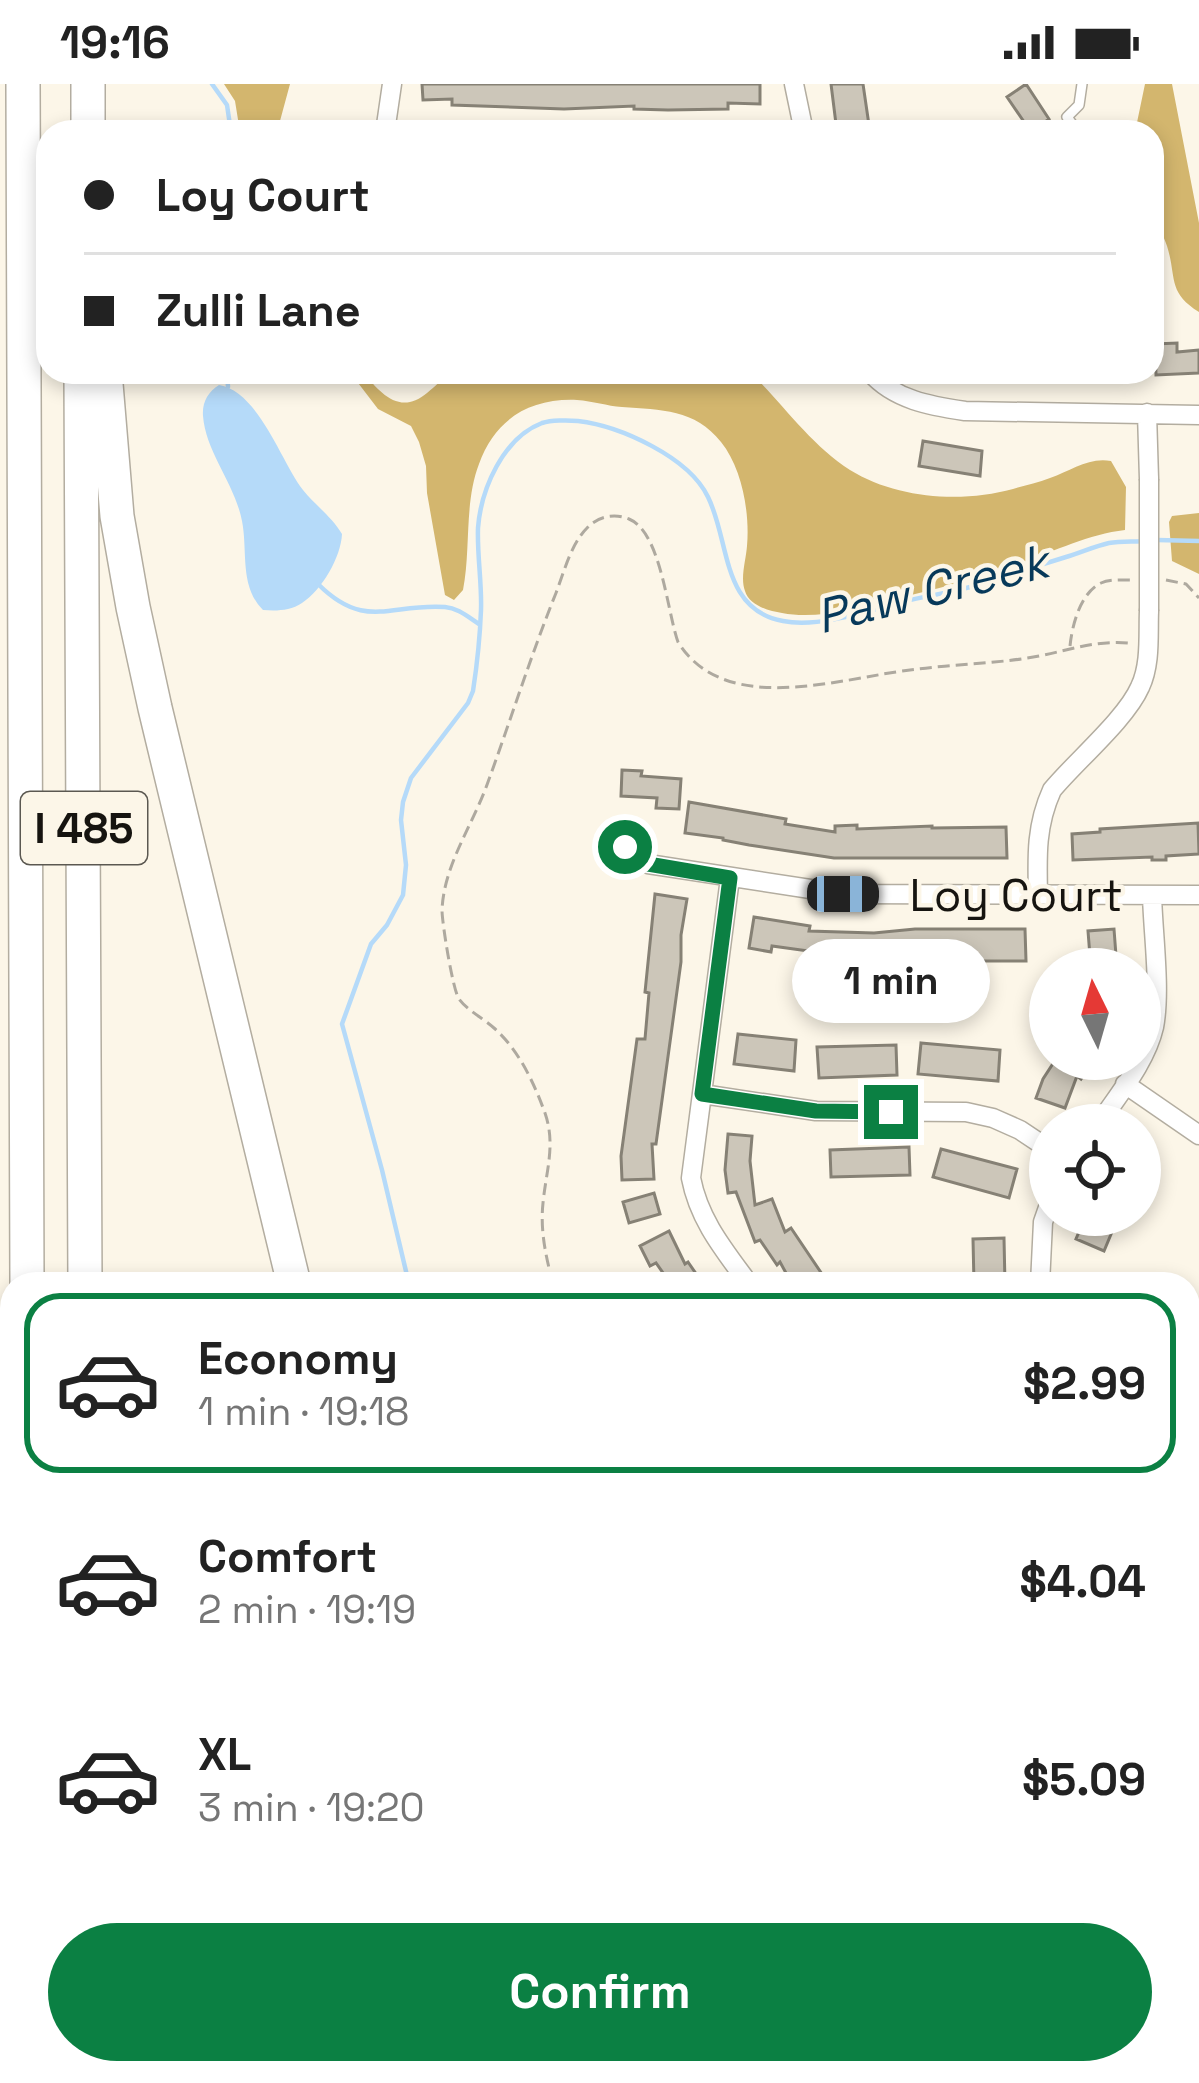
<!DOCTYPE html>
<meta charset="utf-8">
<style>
body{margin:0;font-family:"Space Grotesk",sans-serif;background:#f2f2f2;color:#222;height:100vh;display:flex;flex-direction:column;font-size:45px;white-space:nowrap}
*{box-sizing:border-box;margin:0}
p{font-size:39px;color:#767676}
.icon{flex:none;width:66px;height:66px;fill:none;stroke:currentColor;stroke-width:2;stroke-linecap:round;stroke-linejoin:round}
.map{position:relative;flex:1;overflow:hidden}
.details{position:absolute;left:0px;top:1188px;width:1200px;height:813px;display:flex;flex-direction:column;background:#fff;border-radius:36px 36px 0 0;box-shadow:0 6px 18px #0003}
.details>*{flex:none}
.top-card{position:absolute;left:36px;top:36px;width:1128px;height:264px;border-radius:36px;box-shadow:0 6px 18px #0003;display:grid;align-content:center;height:264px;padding:0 48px;background:#fff}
.needle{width:78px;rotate:355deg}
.fabs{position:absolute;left:1029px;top:864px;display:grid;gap:24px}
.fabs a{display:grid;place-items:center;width:132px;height:132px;border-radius:50%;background:#fff;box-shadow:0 6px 18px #0003;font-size:60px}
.end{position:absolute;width:54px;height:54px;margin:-27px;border:15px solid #0b8043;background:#fff;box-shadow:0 0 0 6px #fff}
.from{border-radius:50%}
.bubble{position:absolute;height:84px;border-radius:42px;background:#fff;box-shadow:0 6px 18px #0003;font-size:39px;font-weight:700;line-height:84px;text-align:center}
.car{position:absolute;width:36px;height:72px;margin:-36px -18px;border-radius:15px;box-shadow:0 0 9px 3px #0007;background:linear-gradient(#222 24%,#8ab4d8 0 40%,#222 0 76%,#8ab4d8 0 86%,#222 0)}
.top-card b{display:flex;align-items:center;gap:42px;height:114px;font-size:45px}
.top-card b+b{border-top:3px solid #e0e0e0}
.top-card i{width:30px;height:30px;background:#222}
ul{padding:21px 0 0;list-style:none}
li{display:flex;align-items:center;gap:36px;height:180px;margin:0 24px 18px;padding:0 24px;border:6px solid transparent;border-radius:36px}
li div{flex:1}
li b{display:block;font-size:45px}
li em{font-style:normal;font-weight:700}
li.on{border-color:#0b8043}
li>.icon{width:108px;height:108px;stroke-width:1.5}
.button{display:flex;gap:24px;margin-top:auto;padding:24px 48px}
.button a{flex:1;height:138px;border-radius:72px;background:#0b8043;color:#fff;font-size:48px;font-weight:700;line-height:138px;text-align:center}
.status{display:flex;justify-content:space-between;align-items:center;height:84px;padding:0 60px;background:#fff;direction:ltr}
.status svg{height:33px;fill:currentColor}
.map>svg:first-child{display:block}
.green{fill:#e2cd9b}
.forest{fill:#d3b66e}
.water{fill:#b5daf9}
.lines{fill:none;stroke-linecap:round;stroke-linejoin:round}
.stream{stroke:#b5daf9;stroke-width:4.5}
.building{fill:#ccc6b9;stroke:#868175;stroke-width:3}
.lane-casing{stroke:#b3ada0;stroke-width:12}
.street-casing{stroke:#b3ada0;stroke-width:21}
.highway-casing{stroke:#b3ada0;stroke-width:36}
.path{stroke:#aea99f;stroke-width:3;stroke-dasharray:12 6;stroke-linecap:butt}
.lane{stroke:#fff;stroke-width:9}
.street{stroke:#fff;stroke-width:18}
.highway{stroke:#fff;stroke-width:33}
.street-bridge-casing{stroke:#b3ada0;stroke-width:21;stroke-linecap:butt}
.street-bridge{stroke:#fff;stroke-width:18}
.route{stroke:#0b8043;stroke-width:15}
.labels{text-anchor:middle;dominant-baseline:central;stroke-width:9;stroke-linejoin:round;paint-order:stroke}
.shield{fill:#fcf6e8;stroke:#5b5851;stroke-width:3}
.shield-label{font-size:42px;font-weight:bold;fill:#161410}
.street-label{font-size:45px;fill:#161410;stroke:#fcf6e8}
.water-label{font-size:48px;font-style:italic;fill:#07395a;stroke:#fcf6e8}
</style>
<div class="status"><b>19:16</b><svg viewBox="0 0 49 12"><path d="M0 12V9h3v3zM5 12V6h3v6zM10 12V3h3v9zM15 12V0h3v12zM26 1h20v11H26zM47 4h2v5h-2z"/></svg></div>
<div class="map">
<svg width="1199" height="1999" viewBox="0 0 1199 1999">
<rect width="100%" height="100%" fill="#fcf6e8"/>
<path class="green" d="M0,1771H7L10,1999H0Z
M113,1989H271L277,1999H113Z"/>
<path class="forest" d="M224,0H290L277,48H240L235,17Z
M1145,0H1172L1199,139V228C1167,208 1177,194 1167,162C1163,150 1156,138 1153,126C1148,110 1152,67 1152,48H1135Z
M355,288H363C380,309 400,332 427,309C435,302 441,298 446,288H750C783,320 811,361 850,386C897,415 962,419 1013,405C1025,401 1038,399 1050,394C1071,387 1088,373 1111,377L1126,403L1125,446C1089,450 1055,467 1021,479C978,495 934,506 890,516C856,524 817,536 782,529C768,527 749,521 745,507C740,494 746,476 747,462C750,429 742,384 721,358C695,325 661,326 622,323C607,322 593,317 577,316C530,314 495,335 479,380C464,419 471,465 463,506L454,516L445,511L427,409L426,382L419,358L411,342L378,325L352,291Z
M1199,429V490L1172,477L1169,438L1172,432Z"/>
<path class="water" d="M219,301C258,307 281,377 303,406C315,421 332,433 342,450C341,473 322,506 302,519C290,527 276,527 263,526C239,502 248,467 242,437C235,400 206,369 203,332C202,318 208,308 219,301Z"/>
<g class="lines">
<path class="stream" d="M212,0L227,21L231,48
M227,288L228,303
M1157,456L1199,457
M318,500C365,547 390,519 445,523C458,524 468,533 479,540
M409,1200L382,1086L342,940L371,860L387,841L403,811L406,781L401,736L403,718L411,694L468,619L473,607C477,581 480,553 481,526C482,499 477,471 478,444C481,405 503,354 542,339C551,336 568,336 578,337C620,342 689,373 708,413C730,457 721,526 783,537C817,544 866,528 899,519C922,512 946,510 970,503C1002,493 1034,483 1066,473C1080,469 1095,462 1109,459C1121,457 1134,458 1146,457
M607,1989L612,1999"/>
</g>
<path class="building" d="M422,0H760V20L728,19V25L668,26L634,25V22L564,25L452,21V15L423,16Z
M831,0H863L870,48H837Z
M1026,0L1049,35L1031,48L1007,13Z
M1177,259V268L1199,266V289L1156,291L1155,260Z
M923,357L982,367L980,392L919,382Z
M622,686L642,687L641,692L681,695L679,725L656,724L657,714L621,712Z
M689,718L786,735L785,740L835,748V742L857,741V745L932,742V744L1006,743L1007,774H834L749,761L723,756V754L685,749Z
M1198,739L1199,770L1166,772V776H1152V773L1073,776L1072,750L1100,748V745Z
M655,810L687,815L681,851V878L656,1060H652L654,1095L622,1096L621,1072L637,955H645L649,909L645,908Z
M754,833L810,842L809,847L874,849L915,845H1025L1026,877H932L931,870L883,872V880H866V877H857V875L823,876V869L772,862L771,868L749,864Z
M1114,845L1117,885H1091L1088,847Z
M738,950L796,956L794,987L734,980Z
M921,959L1000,966L998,997L918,990Z
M896,961L897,991L819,994L817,963Z
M1056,975H1095L1081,995L1077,992L1065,1024L1036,1014L1043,995Z
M728,1050L752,1052L750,1077L755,1121L772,1115L785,1148L791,1144L824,1193L812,1200H792L780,1178L777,1181L760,1156L755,1158L736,1108L728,1109L725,1086Z
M909,1063L910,1091L831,1093L830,1066Z
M941,1065L1017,1085L1009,1114L933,1093Z
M654,1109L660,1130L629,1139L623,1118Z
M1086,1131H1119L1104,1167L1076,1155Z
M669,1147L685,1180L688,1178L699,1194L691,1200H671L656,1179L650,1182L640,1162Z
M1004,1154L1005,1200H974L973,1155Z"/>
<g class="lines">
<g class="lane-casing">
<path id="lane" d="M1078,48L1067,33L1079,21L1082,0"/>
</g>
<g class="street-casing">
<path id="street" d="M794,0L804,48
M385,48L392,0
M870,288C894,316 931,322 965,327L1199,331
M1147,329L1149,395
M625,763L648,780L843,810L1199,811
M730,794L691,1094C699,1136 724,1166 749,1200
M1038,810C1037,772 1036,741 1052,706C1076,677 1126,635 1140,603C1151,580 1148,551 1149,527
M1125,1000L1199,1051
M702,1010L816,1027L966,1028L993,1034L1020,1046L1050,1066
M1098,1041C1118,1011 1146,978 1154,943C1161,906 1153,850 1152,811
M1040,1200L1043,1138L1050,1118
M1188,1602L1199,1794
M1188,1889L1199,1888"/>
</g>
<g class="highway-casing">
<path id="highway" d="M23,0L27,1200
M88,0V48
M81,288L85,1200
M105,288L117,432L133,523L155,624L294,1200
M0,1743L12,1748
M31,1989V1999
M89,1989V1999
M283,1989L290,1999
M338,1989L341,1999
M490,1989L493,1999"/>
</g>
<path class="path" d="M1166,496L1186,500L1199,514
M1070,562C1072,542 1080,509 1101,499C1110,495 1123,496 1132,496
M553,1200C546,1173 540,1147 543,1119C546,1087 556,1061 545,1029C534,999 519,966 494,944C483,934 468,927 459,915C453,907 442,839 442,826C444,780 473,741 488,698C511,635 531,571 556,509C564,488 571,460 587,444C598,432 615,429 629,435C661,448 667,527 678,558C725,634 841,594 910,586C953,580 997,580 1039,572C1070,566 1096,556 1129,559"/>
<use href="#lane" class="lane"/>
<use href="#street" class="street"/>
<use href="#highway" class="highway"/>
<g class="street-bridge-casing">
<path id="street-bridge" d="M1149,395V527"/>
</g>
<use href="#street-bridge" class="street-bridge"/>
</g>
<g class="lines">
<path class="route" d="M625,763L648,780L730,794L702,1010L816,1027L891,1028"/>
</g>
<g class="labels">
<rect class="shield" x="21" y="708" width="126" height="72" rx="9"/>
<g class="shield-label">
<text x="84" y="744">I 485</text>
</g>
<g class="street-label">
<text x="1016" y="811">Loy Court</text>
</g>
<g class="water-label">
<text transform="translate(932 505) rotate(-14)">Paw Creek</text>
</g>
</g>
</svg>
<div class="fabs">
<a><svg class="needle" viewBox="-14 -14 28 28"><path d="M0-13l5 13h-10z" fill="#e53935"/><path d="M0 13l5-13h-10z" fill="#767676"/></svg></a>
<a><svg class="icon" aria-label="locate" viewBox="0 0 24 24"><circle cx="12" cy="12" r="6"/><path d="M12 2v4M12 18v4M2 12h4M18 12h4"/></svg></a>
</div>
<i class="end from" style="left:625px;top:763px"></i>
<i class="end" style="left:891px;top:1028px"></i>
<div class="bubble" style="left:792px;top:855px;width:198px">1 min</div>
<i class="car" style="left:843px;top:810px;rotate:90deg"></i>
<div class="top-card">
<b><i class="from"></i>Loy Court</b>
<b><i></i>Zulli Lane</b>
</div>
<section class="details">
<ul>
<li class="on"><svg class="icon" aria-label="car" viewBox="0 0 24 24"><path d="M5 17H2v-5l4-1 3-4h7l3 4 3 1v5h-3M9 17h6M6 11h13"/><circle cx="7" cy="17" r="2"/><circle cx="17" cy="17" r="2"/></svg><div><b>Economy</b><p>1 min · 19:18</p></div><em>$2.99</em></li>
<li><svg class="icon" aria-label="car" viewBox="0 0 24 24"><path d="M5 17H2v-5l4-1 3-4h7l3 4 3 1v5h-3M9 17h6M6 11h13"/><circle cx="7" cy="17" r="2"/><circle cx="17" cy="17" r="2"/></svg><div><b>Comfort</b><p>2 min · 19:19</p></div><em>$4.04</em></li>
<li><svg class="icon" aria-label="car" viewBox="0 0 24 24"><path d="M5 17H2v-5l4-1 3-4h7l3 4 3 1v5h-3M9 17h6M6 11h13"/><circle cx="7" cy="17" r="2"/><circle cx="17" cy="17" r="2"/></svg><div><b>XL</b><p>3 min · 19:20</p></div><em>$5.09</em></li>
</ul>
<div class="button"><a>Confirm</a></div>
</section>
</div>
